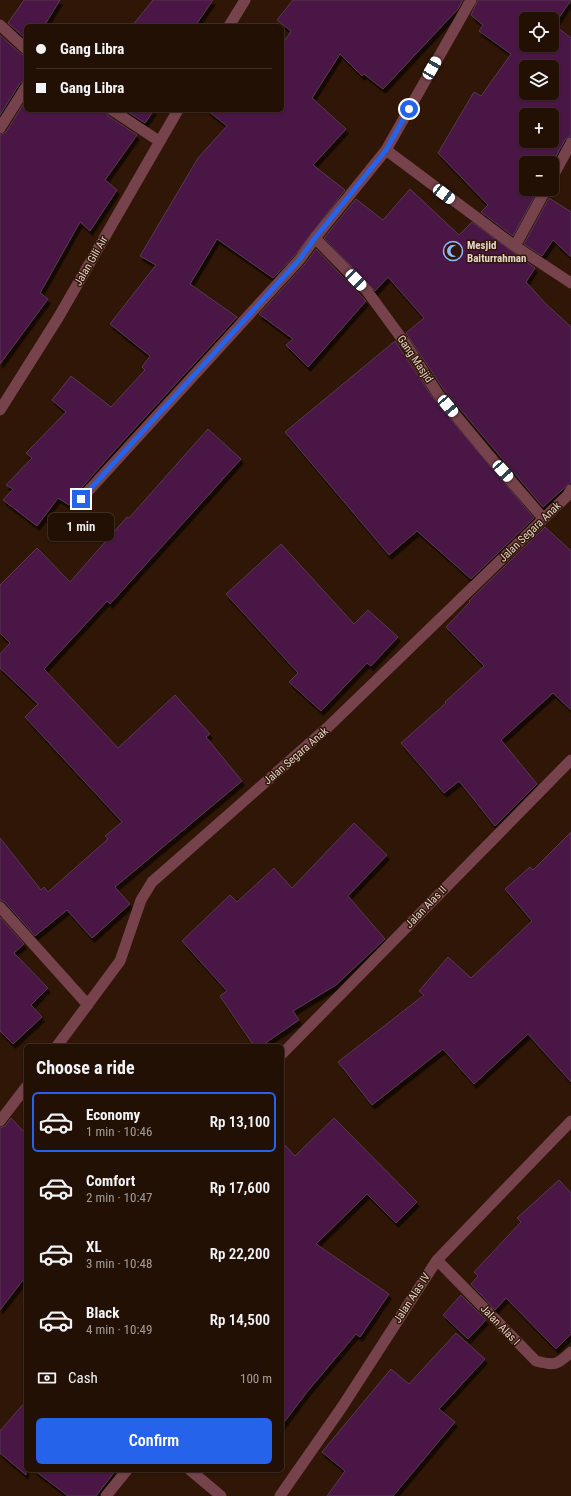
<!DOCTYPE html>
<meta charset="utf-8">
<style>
body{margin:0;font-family:"Roboto Condensed",sans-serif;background:#2f1e13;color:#f1f3f6;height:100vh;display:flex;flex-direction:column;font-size:15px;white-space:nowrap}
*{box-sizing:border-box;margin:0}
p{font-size:13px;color:#a39d9a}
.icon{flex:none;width:22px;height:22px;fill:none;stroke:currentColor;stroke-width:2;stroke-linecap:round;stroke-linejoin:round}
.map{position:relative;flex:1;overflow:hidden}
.sheet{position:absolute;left:24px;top:1044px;width:260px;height:428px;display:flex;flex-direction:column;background:#231004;border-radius:6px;box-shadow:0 1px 3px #0004,0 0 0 1px #403026}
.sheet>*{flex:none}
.guide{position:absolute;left:24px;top:24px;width:260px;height:88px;border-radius:6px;box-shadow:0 1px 3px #0004,0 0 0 1px #403026;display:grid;align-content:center;height:88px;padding:0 12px;background:#231004}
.fabs{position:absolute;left:519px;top:12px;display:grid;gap:8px}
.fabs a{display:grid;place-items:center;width:40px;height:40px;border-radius:6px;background:#231004;box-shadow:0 1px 3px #0004,0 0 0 1px #403026;font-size:20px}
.end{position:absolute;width:18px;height:18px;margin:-9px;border:5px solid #2563eb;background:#fff;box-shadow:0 0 0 2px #fff}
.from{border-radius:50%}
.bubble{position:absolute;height:28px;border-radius:6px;background:#231004;box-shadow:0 1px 3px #0004,0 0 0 1px #403026;font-size:13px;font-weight:600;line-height:28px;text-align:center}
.car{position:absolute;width:12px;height:24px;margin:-12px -6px;border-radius:5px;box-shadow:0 0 3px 1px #0007;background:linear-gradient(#fff 24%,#345 0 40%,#fff 0 76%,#345 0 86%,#fff 0)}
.guide b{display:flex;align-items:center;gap:14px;height:38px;font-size:15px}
.guide b+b{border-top:1px solid #403026}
.guide i{width:10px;height:10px;background:#f1f3f6}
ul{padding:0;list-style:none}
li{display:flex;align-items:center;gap:12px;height:60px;margin:0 8px 6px;padding:0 4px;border:2px solid transparent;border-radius:6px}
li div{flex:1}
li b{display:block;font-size:15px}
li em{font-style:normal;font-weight:600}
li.selected{border-color:#2563eb}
li>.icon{width:36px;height:36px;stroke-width:1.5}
h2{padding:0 12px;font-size:18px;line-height:48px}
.pay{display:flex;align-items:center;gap:10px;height:44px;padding:0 12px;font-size:15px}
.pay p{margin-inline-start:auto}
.action{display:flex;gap:8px;margin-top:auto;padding:8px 12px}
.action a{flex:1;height:46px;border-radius:6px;background:#2563eb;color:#fff;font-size:16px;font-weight:600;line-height:46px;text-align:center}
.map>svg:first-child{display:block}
.building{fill:#4a1644;stroke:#543b50;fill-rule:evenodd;filter:url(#shadow)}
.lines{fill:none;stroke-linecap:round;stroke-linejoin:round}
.minor{stroke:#76424b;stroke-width:11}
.route{stroke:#2563eb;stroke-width:5}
.labels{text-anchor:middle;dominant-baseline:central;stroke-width:3;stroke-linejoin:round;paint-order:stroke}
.poi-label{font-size:11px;font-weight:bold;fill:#e5d4ca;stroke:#2f1606;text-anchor:start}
.street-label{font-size:11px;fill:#e5d4ca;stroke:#2f1606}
</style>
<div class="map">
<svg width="571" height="1496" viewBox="0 0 571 1496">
<defs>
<filter id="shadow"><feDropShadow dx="2.5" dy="4.5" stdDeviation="0" flood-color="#0009"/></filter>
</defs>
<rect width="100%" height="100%" fill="#2f1606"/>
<path class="building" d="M24,0H60L44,26H26V39L8,23Z
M153,0H213L195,26H132Z
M293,0H463L458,9L383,89L364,74L362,76L340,54L312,98L346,129L313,165L345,190L295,255L273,278L217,239L190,284L237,317L115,450L76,494L74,499L69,505L58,498L37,526L3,500L13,489L6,485L32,458L26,453L66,412L52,400L71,376L111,407L145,370L142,367L150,356L110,324L156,265L140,256L198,158L227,126L207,110H282V45L291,31L277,20Z
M478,0H571L554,25L571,38V136L565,140L552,163H526V189L538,190L513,236L481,212L488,205L438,153L474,92L481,96L511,54L479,31L483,25L471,15ZM526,19H552V45H526ZM526,67H552V93H526ZM526,115H552V141H526Z
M0,35L21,54L26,56V80L20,83L0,115Z
M26,100V110H105L108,116L137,135L105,180L117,190L90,231L80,222L40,293L48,299L0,364V135L6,132Z
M125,110H154L145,123Z
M410,189L459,235L472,222L535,268L526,282L545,303L571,327V482L543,507L444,390L406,333L424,318L388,277L375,291L324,238L356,199L383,220Z
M549,198L571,212V257L553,240L542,256L524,244Z
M316,249L366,301L308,367L286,345L293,339L259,314L305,264Z
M395,341L433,398L534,518L471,579L417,531L389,555L285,432Z
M208,429L241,459L110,604L107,601L44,669L118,748L175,695L210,734L206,737L242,781L115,887L130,904L92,938L67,910L35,936L5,902L0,900V838L41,890L44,887L48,892L108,839L105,836L122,822L25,717L38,704L0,668V654L10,643L0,633V585L37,548L70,582L127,517L129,518Z
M545,527L571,551V710L553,693L501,740L537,784L495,826L459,781L444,793L401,743L446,703L445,702L484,666L446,627L470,602L469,601Z
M281,544L354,624L368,610L398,637L371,666L367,663L321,711L289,682L298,673L226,594Z
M354,823L387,855L348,896L385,939L336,985L293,1011L299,1020L261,1046H254L220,996L227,991L182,941L230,895L237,902L274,868L292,888Z
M571,832V1082L528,1034L474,1084L443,1049L372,1105L338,1062L424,995L419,991L448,957L471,978L532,921L505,889L530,867L533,870Z
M0,917L24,944L14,953L48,988L31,1005L42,1017L13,1044L0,1031Z
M11,1118L26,1134V1276L0,1310V1128L5,1126Z
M334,1118L417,1202L396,1223L367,1194L316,1244L389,1294L360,1337L356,1334L307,1392L282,1425V1142L295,1156Z
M559,1180L571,1193V1334L556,1349L506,1298L495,1310L471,1284L478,1276L474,1272L521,1222L517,1218Z
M461,1295L486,1320L468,1339L443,1315Z
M456,1333L485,1359L439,1409L455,1422L393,1496H327L345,1471L322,1452L391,1369L409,1384Z
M26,1401V1475L0,1453V1431Z
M34,1470H116L96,1496H68Z"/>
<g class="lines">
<path class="minor" d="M0,25L26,49
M229,26L245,0
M112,110L159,141
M0,128L26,87
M386,150L515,246L571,283
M552,178L571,143
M315,238L367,291L405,343L438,394L486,452L543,518
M515,246L546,189
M0,410L58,318L178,110
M81,499L300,259L315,238L386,150L471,0
M0,907L88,1005
M57,1046L120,961L141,900L152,882L327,728L567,496L571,490
M282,1054L571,760
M0,1121L26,1087
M437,1260L536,1361C555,1366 557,1365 571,1352
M190,1470L221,1496
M106,1496L127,1470
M280,1496L342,1407L437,1260L571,1121"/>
</g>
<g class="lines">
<path class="route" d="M81,499L300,259L315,238L386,150L409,109"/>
</g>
<defs>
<g id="mosque-ring" transform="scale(1)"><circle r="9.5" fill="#2f1606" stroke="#8fb8fd" stroke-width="1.5"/><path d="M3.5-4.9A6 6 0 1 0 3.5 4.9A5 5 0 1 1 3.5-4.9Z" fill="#8fb8fd"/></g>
</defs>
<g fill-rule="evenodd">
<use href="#mosque-ring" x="453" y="251"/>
</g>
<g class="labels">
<g class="poi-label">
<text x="467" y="245">Mesjid<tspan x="467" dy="13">Baiturrahman</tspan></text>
</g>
<g class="street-label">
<text transform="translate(91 261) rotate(-60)">Jalan Gili Air</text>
<text transform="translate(415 359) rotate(56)">Gang Masjid</text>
<text transform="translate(530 532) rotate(-44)">Jalan Segara Anak</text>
<text transform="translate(296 756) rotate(-41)">Jalan Segara Anak</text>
<text transform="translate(426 907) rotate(-46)">Jalan Alas II</text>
<text transform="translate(412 1298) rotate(-57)">Jalan Alas IV</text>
<text transform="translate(500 1325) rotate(46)">Jalan Alas I</text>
</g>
</g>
</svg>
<div class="fabs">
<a><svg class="icon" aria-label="locate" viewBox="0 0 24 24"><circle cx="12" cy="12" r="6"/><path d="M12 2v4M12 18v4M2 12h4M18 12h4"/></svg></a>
<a><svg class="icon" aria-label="layers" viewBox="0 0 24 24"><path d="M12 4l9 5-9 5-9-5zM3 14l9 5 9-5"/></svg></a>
<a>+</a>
<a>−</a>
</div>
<i class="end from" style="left:409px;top:109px"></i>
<i class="end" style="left:81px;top:499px"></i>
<div class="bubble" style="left:48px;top:513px;width:66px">1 min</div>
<i class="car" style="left:432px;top:68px;rotate:30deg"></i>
<i class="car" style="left:444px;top:194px;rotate:127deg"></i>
<i class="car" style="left:356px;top:280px;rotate:136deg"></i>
<i class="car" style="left:448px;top:406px;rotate:140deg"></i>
<i class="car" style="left:503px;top:471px;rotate:138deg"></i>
<div class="guide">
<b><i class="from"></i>Gang Libra</b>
<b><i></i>Gang Libra</b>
</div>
<section class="sheet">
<h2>Choose a ride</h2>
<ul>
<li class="selected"><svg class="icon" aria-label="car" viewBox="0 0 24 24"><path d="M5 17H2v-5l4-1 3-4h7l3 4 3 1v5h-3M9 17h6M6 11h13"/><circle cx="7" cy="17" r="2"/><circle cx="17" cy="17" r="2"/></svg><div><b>Economy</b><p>1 min · 10:46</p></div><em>Rp 13,100</em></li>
<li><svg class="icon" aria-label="car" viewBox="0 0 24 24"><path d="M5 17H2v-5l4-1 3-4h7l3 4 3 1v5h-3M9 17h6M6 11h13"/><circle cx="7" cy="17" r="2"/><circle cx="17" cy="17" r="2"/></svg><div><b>Comfort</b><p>2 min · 10:47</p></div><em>Rp 17,600</em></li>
<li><svg class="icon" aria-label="car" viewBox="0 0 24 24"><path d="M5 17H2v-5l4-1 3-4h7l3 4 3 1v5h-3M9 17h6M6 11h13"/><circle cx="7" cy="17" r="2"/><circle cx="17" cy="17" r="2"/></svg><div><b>XL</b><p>3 min · 10:48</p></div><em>Rp 22,200</em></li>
<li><svg class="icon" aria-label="car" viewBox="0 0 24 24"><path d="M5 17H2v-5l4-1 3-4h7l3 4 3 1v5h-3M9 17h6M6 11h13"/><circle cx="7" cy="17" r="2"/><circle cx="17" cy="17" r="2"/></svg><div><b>Black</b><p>4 min · 10:49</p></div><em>Rp 14,500</em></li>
</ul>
<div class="pay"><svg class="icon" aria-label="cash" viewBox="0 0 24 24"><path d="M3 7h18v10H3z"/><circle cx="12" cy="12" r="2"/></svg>Cash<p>100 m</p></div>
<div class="action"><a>Confirm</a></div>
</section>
</div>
